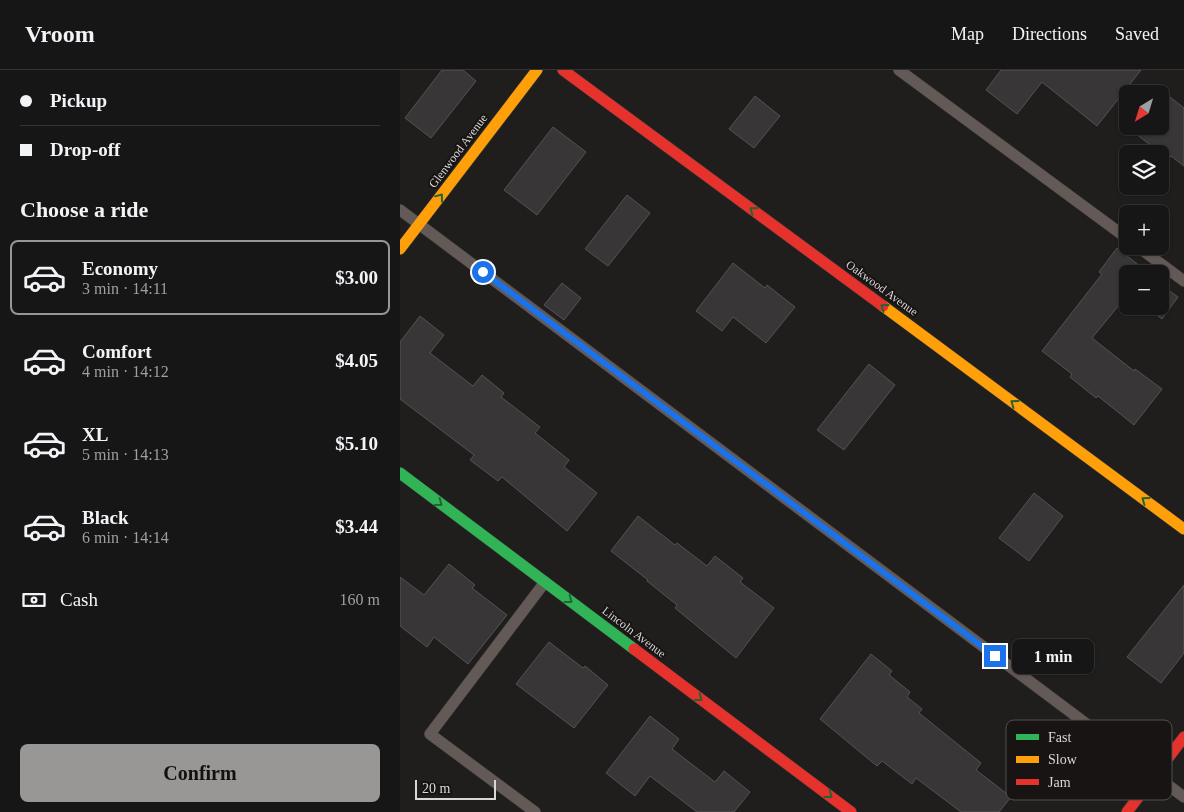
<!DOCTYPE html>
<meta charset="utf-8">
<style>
body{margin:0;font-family:Georgia,serif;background:#242323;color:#f1f3f6;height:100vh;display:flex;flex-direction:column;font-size:19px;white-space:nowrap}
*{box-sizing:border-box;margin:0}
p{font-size:16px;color:#9e9fa1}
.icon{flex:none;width:28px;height:28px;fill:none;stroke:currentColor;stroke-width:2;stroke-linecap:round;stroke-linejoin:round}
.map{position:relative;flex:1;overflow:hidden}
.details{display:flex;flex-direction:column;background:#171616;width:400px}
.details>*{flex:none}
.banner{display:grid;align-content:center;height:110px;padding:0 20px;background:#171616}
.needle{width:32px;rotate:218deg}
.fabs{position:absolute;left:719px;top:15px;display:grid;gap:10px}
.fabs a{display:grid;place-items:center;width:50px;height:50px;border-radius:8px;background:#171616;box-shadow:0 1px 4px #0004,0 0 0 1px #363535;font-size:25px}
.scale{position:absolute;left:15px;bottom:12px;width:81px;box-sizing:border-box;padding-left:5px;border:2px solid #dad8d7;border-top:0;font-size:14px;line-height:18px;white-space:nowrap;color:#dad8d7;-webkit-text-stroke:4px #171413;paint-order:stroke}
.end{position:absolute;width:22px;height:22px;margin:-11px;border:6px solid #1a73e8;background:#fff;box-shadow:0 0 0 2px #fff}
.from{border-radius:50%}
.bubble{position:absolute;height:35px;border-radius:8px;background:#171616;box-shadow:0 1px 4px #0004,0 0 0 1px #363535;font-size:16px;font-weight:600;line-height:35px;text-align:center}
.banner b{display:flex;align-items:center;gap:18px;height:48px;font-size:19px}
.banner b+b{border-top:1px solid #363535}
.banner i{width:12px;height:12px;background:#f1f3f6}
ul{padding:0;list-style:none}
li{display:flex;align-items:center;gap:15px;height:75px;margin:0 10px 8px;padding:0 10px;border:2px solid transparent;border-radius:8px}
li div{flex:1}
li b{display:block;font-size:19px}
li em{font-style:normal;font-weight:600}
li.current{border-color:#999796}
li>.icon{width:45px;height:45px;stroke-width:1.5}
h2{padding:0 20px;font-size:22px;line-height:60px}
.pay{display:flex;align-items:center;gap:12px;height:55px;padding:0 20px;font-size:19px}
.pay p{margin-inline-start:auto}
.button{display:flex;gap:10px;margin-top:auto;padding:10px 20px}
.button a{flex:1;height:58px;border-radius:8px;background:#999796;color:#111;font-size:20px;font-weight:600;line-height:58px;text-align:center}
header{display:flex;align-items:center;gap:30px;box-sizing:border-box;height:70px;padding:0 25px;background:#171616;border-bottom:1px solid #363535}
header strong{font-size:24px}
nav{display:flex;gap:28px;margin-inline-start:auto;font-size:18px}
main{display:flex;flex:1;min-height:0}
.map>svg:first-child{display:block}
.building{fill:#383636;stroke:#545353}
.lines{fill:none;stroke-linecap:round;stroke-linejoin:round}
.lane-casing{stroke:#393837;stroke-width:12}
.fast-casing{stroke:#393837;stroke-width:12}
.slow-casing{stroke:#393837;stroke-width:12}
.jam-casing{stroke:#393837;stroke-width:12}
.lane{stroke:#635a58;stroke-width:11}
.fast{stroke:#30b455;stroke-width:11}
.slow{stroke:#ff9f0a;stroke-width:11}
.jam{stroke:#e5322d;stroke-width:11}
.oneway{stroke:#246434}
.route{stroke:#1a73e8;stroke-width:6}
.labels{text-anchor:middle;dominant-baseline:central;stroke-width:4;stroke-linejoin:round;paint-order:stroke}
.street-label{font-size:12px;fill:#dad8d7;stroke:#171413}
.key{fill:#171413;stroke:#524f4e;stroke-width:1}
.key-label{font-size:14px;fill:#dad8d7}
</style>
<header>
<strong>Vroom</strong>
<nav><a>Map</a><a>Directions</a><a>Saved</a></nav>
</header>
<main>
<section class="details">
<div class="banner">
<b><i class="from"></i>Pickup</b>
<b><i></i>Drop-off</b>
</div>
<h2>Choose a ride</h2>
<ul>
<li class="current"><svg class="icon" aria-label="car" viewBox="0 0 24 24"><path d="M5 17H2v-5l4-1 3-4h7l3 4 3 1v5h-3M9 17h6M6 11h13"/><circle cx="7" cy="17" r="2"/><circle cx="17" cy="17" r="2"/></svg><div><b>Economy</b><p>3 min · 14:11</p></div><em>$3.00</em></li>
<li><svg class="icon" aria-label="car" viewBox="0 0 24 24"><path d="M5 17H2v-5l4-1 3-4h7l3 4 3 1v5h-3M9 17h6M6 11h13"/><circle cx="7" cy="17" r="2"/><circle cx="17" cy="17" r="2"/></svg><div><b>Comfort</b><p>4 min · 14:12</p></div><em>$4.05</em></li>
<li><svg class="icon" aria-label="car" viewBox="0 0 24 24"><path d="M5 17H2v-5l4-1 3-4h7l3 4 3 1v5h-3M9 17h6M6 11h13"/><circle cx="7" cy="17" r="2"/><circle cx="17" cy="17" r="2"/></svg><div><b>XL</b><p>5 min · 14:13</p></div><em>$5.10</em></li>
<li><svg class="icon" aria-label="car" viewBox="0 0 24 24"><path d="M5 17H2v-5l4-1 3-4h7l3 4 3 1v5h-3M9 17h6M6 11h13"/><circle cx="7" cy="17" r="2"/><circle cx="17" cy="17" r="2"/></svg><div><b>Black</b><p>6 min · 14:14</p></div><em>$3.44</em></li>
</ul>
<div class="pay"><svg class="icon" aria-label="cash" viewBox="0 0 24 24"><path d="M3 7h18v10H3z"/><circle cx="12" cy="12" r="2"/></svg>Cash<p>160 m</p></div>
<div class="button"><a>Confirm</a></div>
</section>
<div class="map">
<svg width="784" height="742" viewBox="0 0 784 742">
<rect width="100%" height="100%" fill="#1f1e1d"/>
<path class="building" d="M42,0H63L76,11L31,68L5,48Z
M601,0H741L697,56L642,12L617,44L586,20Z
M760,19L784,38V96L771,86L768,89L726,56H760Z
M355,26L380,46L354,78L329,59Z
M153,57L186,82L137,145L104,120Z
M227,125L250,143L208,196L185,179Z
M717,178L741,197L739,199L745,204H728V224L692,268L734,301L735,299L762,319L734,355L698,326L696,328L670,307L672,304L642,281L702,204L699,202Z
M333,193L365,218L367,215L395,237L366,273L333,247L322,261L296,241Z
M162,213L181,228L164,250L144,235Z
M760,214L778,227L762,249L745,236H760Z
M20,246L44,265L30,283L73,316L82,305L104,323L101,327L140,357L135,363L169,390L164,397L197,423L167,461L102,407L98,411L70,390L74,385L0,329V272Z
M469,294L495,315L444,380L417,360Z
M634,423L663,446L629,491L599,468Z
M238,446L275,475L277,473L307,496L315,486L343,508L340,512L374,538L336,588L275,538L277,535L247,511L248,510L211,481Z
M49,494L75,515L72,518L107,545L68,594L34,567L27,577L0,556V507L24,525Z
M784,515V583L761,613L727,587Z
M149,572L183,598L185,596L208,615L174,658L116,614Z
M471,584L492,601L489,605L510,622L507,627L522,639L519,643L581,693L576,700L611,727L599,742H561L516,708L512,714L482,691L477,696L420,649Z
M250,646L279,669L272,679L315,712L324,701L350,722L334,742H297L250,706L235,726L206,703Z"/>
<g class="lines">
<g class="lane-casing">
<path id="lane" d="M499,0L728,169
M0,140L784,727
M737,176L784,211
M135,742L30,664L145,512"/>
</g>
<g class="fast-casing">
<path id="fast" d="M0,403L234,579"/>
</g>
<g class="slow-casing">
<path id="slow" d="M0,179L137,0
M483,236L784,459"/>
</g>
<g class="jam-casing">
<path id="jam" d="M163,0L483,236
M234,579L451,742
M727,742L784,667"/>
</g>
<use href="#lane" class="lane"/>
<use href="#fast" class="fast"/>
<use href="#slow" class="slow"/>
<use href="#jam" class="jam"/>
</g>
<defs><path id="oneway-chevron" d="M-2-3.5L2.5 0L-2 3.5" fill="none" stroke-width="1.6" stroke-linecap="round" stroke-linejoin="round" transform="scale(1.25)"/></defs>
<g class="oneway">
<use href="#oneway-chevron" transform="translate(40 127) rotate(-53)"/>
<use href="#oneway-chevron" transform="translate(353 140) rotate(-144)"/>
<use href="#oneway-chevron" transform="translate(484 237) rotate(-144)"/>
<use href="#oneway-chevron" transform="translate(614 333) rotate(-144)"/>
<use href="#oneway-chevron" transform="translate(745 430) rotate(-144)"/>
<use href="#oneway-chevron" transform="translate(39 433) rotate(37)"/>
<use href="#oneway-chevron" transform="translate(169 530) rotate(37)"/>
<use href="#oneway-chevron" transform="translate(299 628) rotate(37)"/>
<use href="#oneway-chevron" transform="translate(429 725) rotate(37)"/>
</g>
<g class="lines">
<path class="route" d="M83,202L595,586"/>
</g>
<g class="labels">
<g class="street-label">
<text transform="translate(58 81) rotate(-53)">Glenwood Avenue</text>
<text transform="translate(482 218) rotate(36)">Oakwood Avenue</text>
<text transform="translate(234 562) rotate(37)">Lincoln Avenue</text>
</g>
</g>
<rect x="606" y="650" width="166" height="80" rx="8" class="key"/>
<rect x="616" y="664" width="23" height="6" fill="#30b455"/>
<rect x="616" y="686" width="23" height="7" fill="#ff9f0a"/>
<rect x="616" y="709" width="23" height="6" fill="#e5322d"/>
<g class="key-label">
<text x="648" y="672">Fast</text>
<text x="648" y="694">Slow</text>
<text x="648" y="717">Jam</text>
</g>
</svg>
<div class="fabs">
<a><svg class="needle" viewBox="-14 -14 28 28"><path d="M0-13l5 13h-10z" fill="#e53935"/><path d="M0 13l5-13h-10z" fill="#9e9fa1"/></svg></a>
<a><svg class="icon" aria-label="layers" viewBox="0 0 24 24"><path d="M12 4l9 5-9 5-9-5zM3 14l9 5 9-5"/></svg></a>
<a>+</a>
<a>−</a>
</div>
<div class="scale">20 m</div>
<i class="end from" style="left:83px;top:202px"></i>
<i class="end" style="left:595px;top:586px"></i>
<div class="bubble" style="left:612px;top:569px;width:82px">1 min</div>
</div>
</main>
